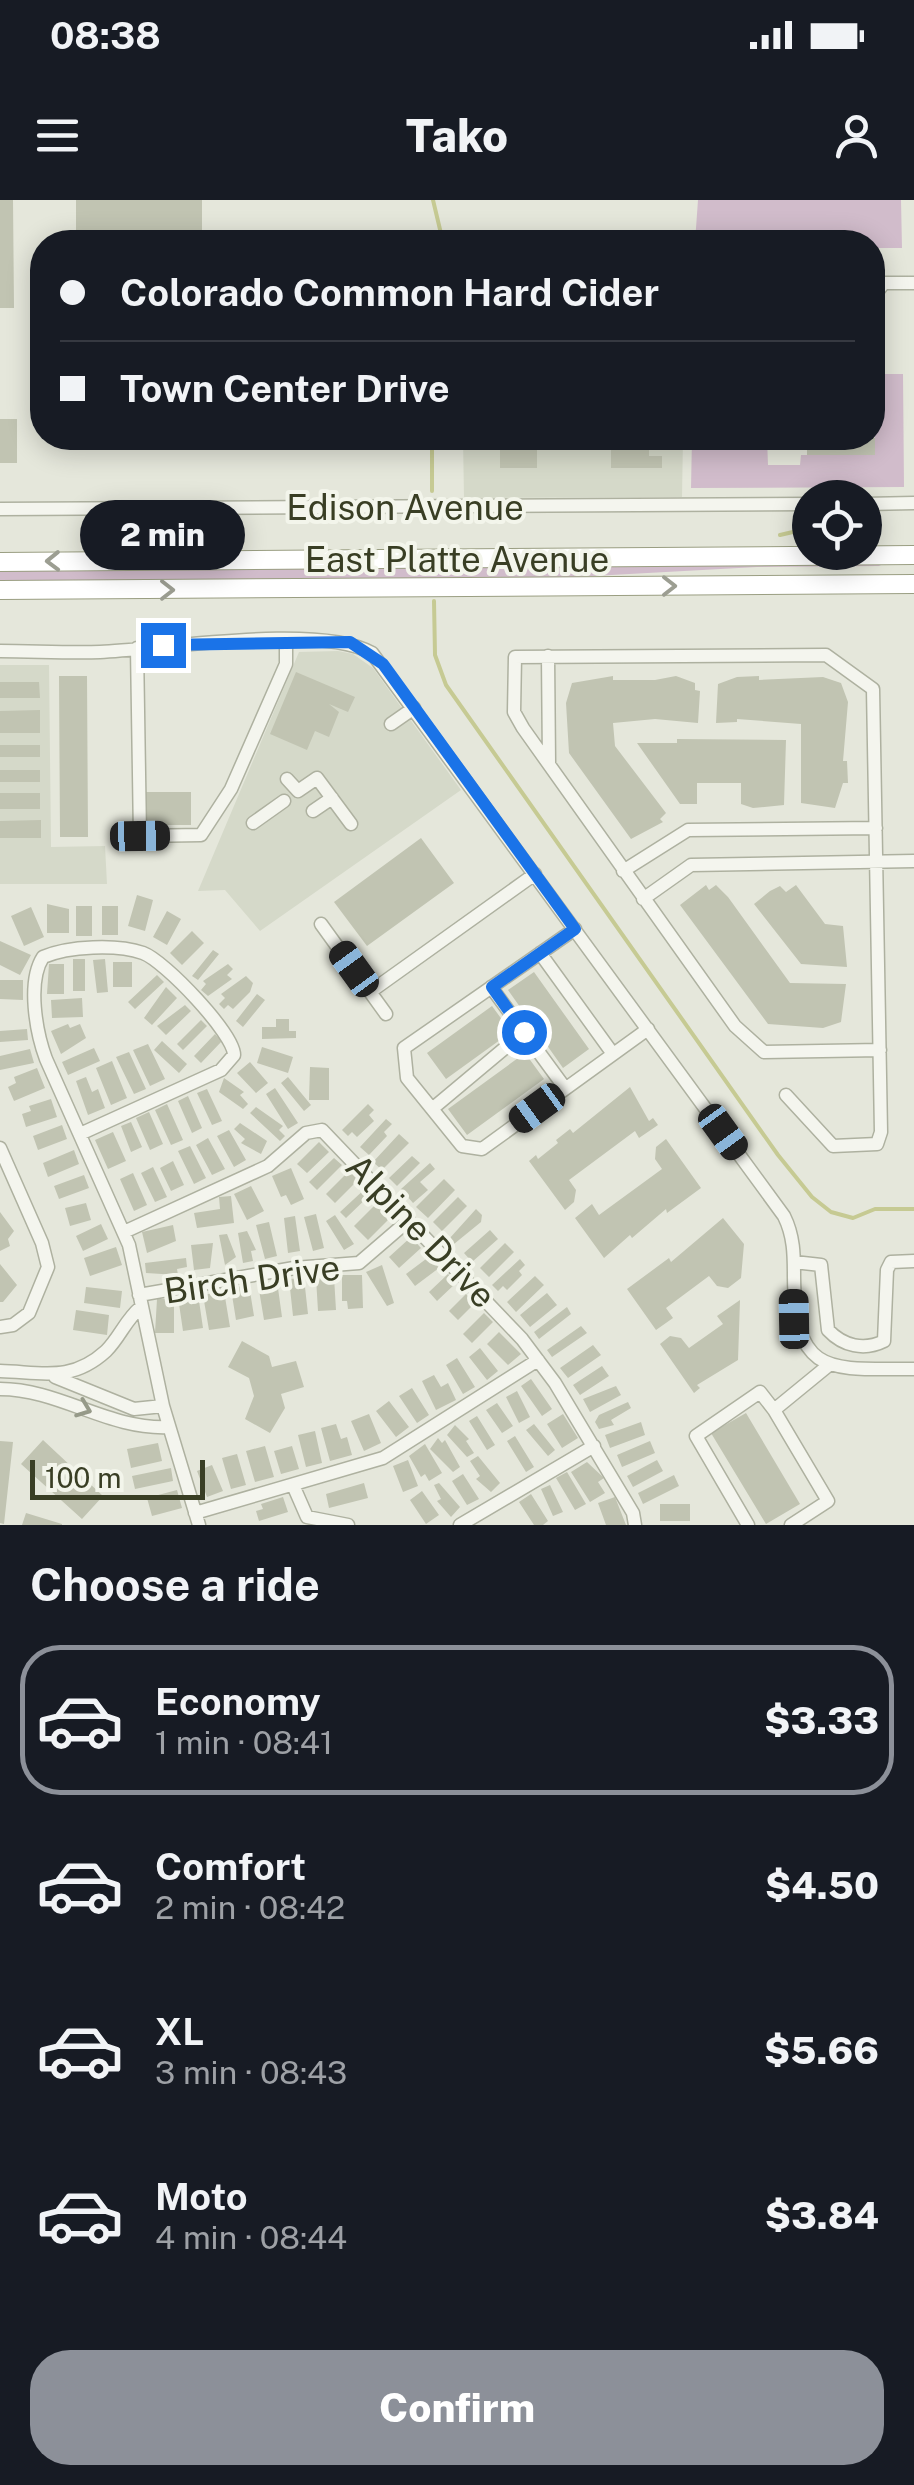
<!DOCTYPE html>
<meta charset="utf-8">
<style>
body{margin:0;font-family:"Public Sans",sans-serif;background:#20242c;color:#f1f3f6;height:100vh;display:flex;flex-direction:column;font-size:38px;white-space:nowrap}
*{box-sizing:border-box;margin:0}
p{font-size:32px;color:#9ea1a6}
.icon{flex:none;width:55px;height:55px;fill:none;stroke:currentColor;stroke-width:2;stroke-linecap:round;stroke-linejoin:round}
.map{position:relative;height:1325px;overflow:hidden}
.sheet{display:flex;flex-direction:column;background:#171b24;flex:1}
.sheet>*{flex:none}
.guide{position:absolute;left:30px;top:30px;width:855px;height:220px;border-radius:40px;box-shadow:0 5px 25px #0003;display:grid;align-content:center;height:220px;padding:0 30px;background:#171b24}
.controls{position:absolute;left:792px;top:280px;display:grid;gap:20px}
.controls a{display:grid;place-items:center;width:90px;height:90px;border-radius:50%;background:#171b24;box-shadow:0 5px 25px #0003;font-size:50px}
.scale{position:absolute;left:30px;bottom:25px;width:175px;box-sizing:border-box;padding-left:10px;border:5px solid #393e24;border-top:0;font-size:28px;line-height:35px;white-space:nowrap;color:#393e24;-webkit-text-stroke:8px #f3f5eb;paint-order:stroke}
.end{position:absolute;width:45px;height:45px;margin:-22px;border:12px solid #1a73e8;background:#fff;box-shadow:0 0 0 5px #fff}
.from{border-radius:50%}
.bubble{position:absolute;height:70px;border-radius:35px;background:#171b24;box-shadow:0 5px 25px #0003;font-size:32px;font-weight:800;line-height:70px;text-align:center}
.car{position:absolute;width:30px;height:60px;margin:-30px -15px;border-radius:12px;box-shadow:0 0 8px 2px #0007;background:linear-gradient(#222 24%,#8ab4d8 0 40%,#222 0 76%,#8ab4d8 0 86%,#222 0)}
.guide b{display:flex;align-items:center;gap:35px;height:95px;font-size:38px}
.guide b+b{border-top:2px solid #363941}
.guide i{width:25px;height:25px;background:#f1f3f6}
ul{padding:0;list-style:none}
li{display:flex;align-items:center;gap:30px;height:150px;margin:0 20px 15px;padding:0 10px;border:5px solid transparent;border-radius:40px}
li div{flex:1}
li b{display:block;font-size:38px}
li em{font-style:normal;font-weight:800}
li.selected{border-color:#8c9099}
li>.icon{width:90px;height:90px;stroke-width:1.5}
h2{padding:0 30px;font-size:45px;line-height:120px}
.action{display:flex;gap:20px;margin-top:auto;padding:20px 30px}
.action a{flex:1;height:115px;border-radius:40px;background:#8c9099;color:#fff;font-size:40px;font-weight:800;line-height:115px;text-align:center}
.status{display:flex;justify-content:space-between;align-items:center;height:70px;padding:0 50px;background:#171b24;direction:ltr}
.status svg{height:28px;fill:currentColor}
header{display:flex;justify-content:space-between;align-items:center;height:130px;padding:0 30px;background:#171b24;font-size:45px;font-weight:800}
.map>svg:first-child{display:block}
.built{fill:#d5d9c9}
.green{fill:#d1bccb}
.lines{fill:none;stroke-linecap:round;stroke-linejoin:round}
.stream{stroke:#c6ca93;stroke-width:4}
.building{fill:#c1c4b2}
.minor-casing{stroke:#aeb1a0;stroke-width:15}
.highway-casing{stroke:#9a9e82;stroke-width:20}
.minor{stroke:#f4f5ee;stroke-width:12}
.highway{stroke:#fff;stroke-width:18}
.oneway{stroke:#9c9e92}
.oneway2{stroke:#969a89}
.route{stroke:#1a73e8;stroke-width:12}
.labels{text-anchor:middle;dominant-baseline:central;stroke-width:8;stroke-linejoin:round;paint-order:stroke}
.street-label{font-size:35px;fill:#393e24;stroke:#f3f5eb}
</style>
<div class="status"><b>08:38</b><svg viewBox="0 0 49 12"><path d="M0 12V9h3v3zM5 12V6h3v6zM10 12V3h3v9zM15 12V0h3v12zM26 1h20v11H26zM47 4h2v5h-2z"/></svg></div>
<header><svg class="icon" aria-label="menu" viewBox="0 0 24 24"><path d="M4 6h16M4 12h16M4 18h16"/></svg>Tako<svg class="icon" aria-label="person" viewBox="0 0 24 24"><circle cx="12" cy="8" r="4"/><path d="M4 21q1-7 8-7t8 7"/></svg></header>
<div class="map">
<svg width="914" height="1325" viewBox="0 0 914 1325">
<rect width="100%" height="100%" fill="#e5e7db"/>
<path class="built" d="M463,238H683L682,297L464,298Z
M338,451L353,454L373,468L461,590L260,731L225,690L198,691L299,452Z
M0,465H49L51,647L105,646L107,684H0Z"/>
<path class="green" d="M698,0H901L902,48H873L872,42H695Z
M874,174H903L904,287L691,288L692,238H767L768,265H800L801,255H875Z
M872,362L881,366L757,367L520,380L0,382V367Z"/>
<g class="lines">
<path class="stream" d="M433,0L443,42
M432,238V291
M865,325L873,324
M780,335L810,328
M434,401L435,455L446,485L778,955L812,997L831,1012L853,1018L875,1009H914"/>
</g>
<path class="building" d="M0,0H13L14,108H0Z
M76,0H202V42H76Z
M0,219H17V263H0Z
M500,238H537V268H500Z
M611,238H649V256H662V268H611Z
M807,238H875V255H807Z
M296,472L355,497L348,512L329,504L339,512L329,537L315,531L307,550L270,534Z
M59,476H87L88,637H60Z
M613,476V480H655L676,476L695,483V490L700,491L698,523L655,519L613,523L615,546L666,613L660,619L663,622L631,639L569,553L566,503L572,483Z
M759,476V480L823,477L841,483L848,502L843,561H847L848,583H843L835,608L801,603V524L737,519V522L716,523L718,484L737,477Z
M0,482H39L40,498H0Z
M40,510V533H0V511Z
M677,539L786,540L784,605L753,608L741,604V583H697V604H680L637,543H677Z
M0,545H40V557H0Z
M0,570H40V582H0Z
M146,592H191V625H146Z
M0,593H40V609H0Z
M41,620V638H0V621Z
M421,638L454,683L367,746L334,702Z
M706,685L709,690L716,685L728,697L790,783L846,784L841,822L823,828L768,824L680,705Z
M796,685L825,724L843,726L847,767L801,764L754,704L770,691L780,686L786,692Z
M137,695L153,700L145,731L128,726Z
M47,704L69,709V733H47Z
M76,706H92V736H76Z
M102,706H118V735H102Z
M31,707L44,737L24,746L11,716Z
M167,711L181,719L167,745L153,737Z
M192,731L204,743L182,765L170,753Z
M0,741L31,755L20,775L0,765Z
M213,750L219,754L198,780L192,776Z
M73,759H85V791H73Z
M105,759L108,792L97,793L93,760Z
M113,762H132V787H113Z
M49,764H64V794H47Z
M228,764L233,769L227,775L232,779L208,796L201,790L206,784L203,781Z
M534,772L589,849L563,868L508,790Z
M157,775L164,782L135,809L128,802Z
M246,776L253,783L250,792L233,809L228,805L224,809L219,804L225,798L221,794Z
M0,780H23V800L0,799Z
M166,787L177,798L152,825L144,818Z
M257,794L265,800L243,827L236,821Z
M82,798L83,817L52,818L51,800Z
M185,805L191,811L166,835L157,826Z
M492,806L511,832L446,879L427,853Z
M276,819H289V831H296V838L262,839V827H276Z
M201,820L207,826L183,850L177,844Z
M68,824L70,828L80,824L86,838L61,854L51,831Z
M27,829L28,840L0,842V831Z
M215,834L222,841L201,863L194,856Z
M162,841L187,864L179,873L154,850Z
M148,844L165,879L150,886L133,850Z
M262,847L293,857L288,873L257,863Z
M94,848L100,861L68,875L62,862Z
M30,849L34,863L0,870V856Z
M129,852L146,889L134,894L116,857Z
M525,853L544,879L467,935L448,909Z
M112,861L127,898L111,905L96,868Z
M250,862L268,883L256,893L237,873Z
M310,867L329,868V900H309Z
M37,868L45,888L14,901L8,887L16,883L14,877Z
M86,877L92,892L98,889L105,908L88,915L76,881Z
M288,877L311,905L304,911L281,883Z
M224,878L244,892L240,895L248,904L243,909L219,892Z
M630,887L649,921L653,918L658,925L639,938L635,931L569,980L576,990L574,1002L565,1010L529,961L536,955L538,959L558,943L556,940L570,929L573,933Z
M275,888L298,923L288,929L266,894Z
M207,889L222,921L212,925L197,893Z
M188,896L202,928L192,933L178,901Z
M51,899L57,917L26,927L22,914L31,911L29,906Z
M167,904L183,940L171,945L155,910Z
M368,904L374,910L369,915L374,921L357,937L352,932L348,936L342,930Z
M256,907L283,926L279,930L285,936L280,941L250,913Z
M149,912L163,944L150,950L136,918Z
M386,919L392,924L384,932L387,936L369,955L360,947Z
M131,922L142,947L131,952L121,926Z
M240,923L267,941L261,954L241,943L245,939L234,929Z
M62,925L67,939L38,950L33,936Z
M229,930L246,960L234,967L217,936Z
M113,932L126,961L108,969L95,940Z
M399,934L409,943L382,970L373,962Z
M208,938L225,969L212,975L196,945Z
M666,939L701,988L667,1013L666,1009L632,1038L630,1035L604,1058L575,1018L592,1004L599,1015L662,969L655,959L656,947Z
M319,942L329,952L307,973L297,964Z
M190,946L206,978L194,984L178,951Z
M74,950L79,964L48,977L43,963Z
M412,956L420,963L397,986L389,978Z
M334,958L342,965L317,990L309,982Z
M173,961L184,985L171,991L160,968Z
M430,963L435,969L420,982L428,990L413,1003L401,989Z
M153,967L167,997L155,1002L141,973Z
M291,968L304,999L291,1005L286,995L281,997L272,976Z
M349,971L358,980L335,1003L326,994Z
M133,973L147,1005L134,1011L120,979Z
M84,975L89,988L59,999L54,986Z
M444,979L455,990L428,1018L416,1007Z
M251,986L264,1011L247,1020L234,994Z
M367,987L372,993L346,1018L340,1012Z
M231,996L234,1023L197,1028L194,1013L220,1009L219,997Z
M458,997L467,1006L442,1031L433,1022Z
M86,1003L91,1020L70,1026L65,1008Z
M377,1003L391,1017L368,1040L354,1026Z
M476,1009L482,1015L481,1022L454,1044L449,1039Z
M0,1012L14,1031L8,1039L10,1046L0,1051Z
M316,1014L324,1048L313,1051L304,1017Z
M335,1015L354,1044L344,1050L326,1021Z
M295,1016L300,1051L288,1053L284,1018Z
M723,1018L744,1044L741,1078L728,1088L717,1086L709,1076L666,1108L673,1118L656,1130L627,1089L669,1058L671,1062Z
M269,1022L277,1056L265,1059L256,1025Z
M101,1024L108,1039L83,1051L76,1036Z
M173,1025L176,1041L147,1053L142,1032Z
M490,1030L498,1039L472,1062L464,1053Z
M247,1031L256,1050L251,1051L253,1061L243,1063L238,1033Z
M227,1034L236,1057L225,1065L219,1035Z
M411,1037L421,1048L399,1068L389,1057Z
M213,1043L210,1068L194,1070L191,1045Z
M505,1043L514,1052L489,1077L480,1068Z
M116,1047L122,1065L90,1076L84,1058Z
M430,1056L439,1068L415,1086L406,1074Z
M186,1058L187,1067L177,1069L178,1075L146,1073L145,1063Z
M520,1059L525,1065L519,1071L522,1075L507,1090L503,1086L498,1091L492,1085Z
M0,1064L17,1085L3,1102H0Z
M382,1065L394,1103L387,1106L366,1072Z
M448,1074L456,1083L437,1101L429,1092Z
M342,1075H362L363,1108L348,1109L347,1101H342Z
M535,1076L544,1085L516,1112L507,1102Z
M334,1077L336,1110L318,1111L316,1078Z
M304,1078L308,1114L293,1116L289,1079Z
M277,1081L282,1117L264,1120L258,1084Z
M249,1085L254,1116L236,1120L232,1095L236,1094L235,1087Z
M86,1087L122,1091L120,1108L84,1103Z
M224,1091L230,1127L209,1130L203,1095Z
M547,1093L557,1105L530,1127L520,1115Z
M198,1094L203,1128L183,1131L178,1097Z
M466,1094L475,1103L458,1120L449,1111Z
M157,1099H174V1133H155Z
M740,1100L738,1160L697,1185L700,1188L694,1193L660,1144L670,1136L681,1138L689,1148L723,1124L717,1116Z
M567,1107L571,1114L539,1139L534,1132Z
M76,1110L109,1115L107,1135L73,1130Z
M484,1113L493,1122L472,1143L463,1134Z
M581,1126L587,1133L552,1157L547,1150Z
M499,1132L521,1154L508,1165L487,1144Z
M242,1141L269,1156L272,1167L296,1161L304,1187L281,1194L285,1208L270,1233L245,1219L254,1196L249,1178L228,1167Z
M593,1145L601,1155L568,1178L560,1168Z
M480,1148L498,1171L487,1180L469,1157Z
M457,1158L475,1187L463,1194L446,1165Z
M602,1166L609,1176L580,1195L573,1185Z
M434,1175L441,1187L448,1183L456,1200L436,1210L422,1181Z
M531,1179L552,1209L542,1216L521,1186Z
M616,1186L621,1195L590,1212L583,1199Z
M412,1188L429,1215L417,1223L399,1196Z
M517,1191L530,1217L519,1223L506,1197Z
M389,1201L409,1227L396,1237L376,1211Z
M628,1202L631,1208L611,1220L614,1225L599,1229L595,1222L599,1215Z
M497,1203L513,1226L502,1233L486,1210Z
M746,1213L800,1304L766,1324L711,1233Z
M369,1214L381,1243L364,1251L351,1221Z
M563,1214L578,1238L562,1248L547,1224Z
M477,1216L495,1245L487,1250L469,1221Z
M641,1222L645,1235L610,1248L605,1235Z
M336,1224L341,1239L347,1237L352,1255L330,1261L321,1228Z
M534,1224L555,1250L548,1256L526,1230Z
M455,1225L469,1239L466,1241L474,1253L467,1257L447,1235Z
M315,1231L322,1263L306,1267L298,1235Z
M515,1236L534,1267L526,1272L507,1241Z
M438,1238L442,1243L445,1240L460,1267L453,1272L430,1249Z
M43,1240L103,1296L82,1319L21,1264Z
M0,1241L13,1242L4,1324L0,1323Z
M650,1241L655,1253L622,1267L617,1255Z
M158,1243L162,1261L131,1268L127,1249Z
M425,1244L442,1273L429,1281L425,1274L421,1277L409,1256Z
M265,1246L274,1277L255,1282L246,1251Z
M292,1246L299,1269L281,1274L274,1251Z
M237,1254L246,1285L231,1289L222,1258Z
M478,1256L500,1283L491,1292L476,1279L480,1276L470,1261Z
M408,1260L418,1286L403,1292L393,1266Z
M657,1260L663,1271L633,1287L627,1276Z
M587,1262L604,1278L598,1282L605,1293L590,1302L571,1272Z
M212,1265L223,1291L207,1297L197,1271Z
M171,1268L173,1281L135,1289L132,1276Z
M567,1272L586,1304L575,1310L556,1278Z
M463,1274L479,1299L467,1305L452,1281Z
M674,1275L679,1286L643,1304L638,1293Z
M364,1283L368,1298L329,1308L326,1294Z
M439,1283L460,1307L451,1317L437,1301L441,1299L434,1285Z
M550,1285L563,1312L553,1316L541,1289Z
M177,1290L182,1308L152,1316L147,1298Z
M422,1291L439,1315L426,1324L410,1300Z
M531,1294L548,1321L543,1325H534L519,1302Z
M283,1297L288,1312L259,1321L256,1311L263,1309L261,1304Z
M615,1297L626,1325H606L598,1303Z
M660,1304H690V1321H660Z
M26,1313L62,1324V1325H22Z"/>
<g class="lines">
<g class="minor-casing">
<path id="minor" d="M875,169L877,92L884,83H914
M865,304L914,303
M0,309L810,304
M137,448L140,636L201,635L231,589L286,464V441
M0,451C33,451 66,453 100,452C164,449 319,423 372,453L784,1016C794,1036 794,1055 794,1077C795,1177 829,1169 914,1169
M548,456L549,563
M391,524L414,508
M287,579L298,591L317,578L351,624
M313,611L332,598
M253,623L284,601
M623,671L688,630L876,628
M643,699L691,665L914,661
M321,724L386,814
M575,729L404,848L407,878L462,946L482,949L648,829
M540,753L613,854
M491,787L565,888
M370,792L535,674
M786,895L833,946L877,944L881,932L873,489L826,455L515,457L514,512L523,528L735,826L764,852L880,850
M432,909L524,832
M80,934L221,870L234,855C234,834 165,761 143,753C117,744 69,746 43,757C27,782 36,832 46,859L129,1045L163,1206L199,1325
M0,948L42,1043L48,1067L29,1113L13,1125L0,1127
M124,1032L268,966L306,933L322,930L522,1139L555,1183L633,1313L635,1325
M794,1062L821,1065L828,1130C843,1146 864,1151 884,1141L887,1070L891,1062L914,1061
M139,1095L294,1068L359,1063L409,1020
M0,1171C41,1172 71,1183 106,1151C120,1137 126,1119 141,1107
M55,1177L134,1209L163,1206
M0,1189C60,1189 108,1230 169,1227
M293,1285L307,1317L348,1325
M195,1313L383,1258L538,1160
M460,1325L594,1246
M748,1325L696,1236L760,1192L774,1210
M791,1325L828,1301L774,1210L829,1165"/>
</g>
<g class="highway-casing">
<path id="highway" d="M0,362L914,355
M0,390L914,384"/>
</g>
<use href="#minor" class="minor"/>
<use href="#highway" class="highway"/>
</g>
<defs><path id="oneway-chevron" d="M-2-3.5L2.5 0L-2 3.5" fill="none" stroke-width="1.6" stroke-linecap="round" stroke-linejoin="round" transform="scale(2.5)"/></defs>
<g class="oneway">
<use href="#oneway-chevron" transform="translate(53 361) rotate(179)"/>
<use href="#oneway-chevron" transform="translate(669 386)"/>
<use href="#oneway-chevron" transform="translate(167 390)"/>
</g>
<use class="oneway2" href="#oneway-chevron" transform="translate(84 1209) rotate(21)"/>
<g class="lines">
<path class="route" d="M163,445L350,442L383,464L575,729L492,787L524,832"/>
</g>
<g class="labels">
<g class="street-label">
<text x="405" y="307">Edison Avenue</text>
<text x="457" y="359">East Platte Avenue</text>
<text transform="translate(421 1031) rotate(46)">Alpine Drive</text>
<text transform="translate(252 1079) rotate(-8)">Birch Drive</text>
</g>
</g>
</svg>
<div class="controls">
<a><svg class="icon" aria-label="locate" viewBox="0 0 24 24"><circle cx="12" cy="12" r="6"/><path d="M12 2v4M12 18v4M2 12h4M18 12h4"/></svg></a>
</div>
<div class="scale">100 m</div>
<i class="end from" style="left:524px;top:832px"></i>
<i class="end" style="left:163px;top:445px"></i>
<div class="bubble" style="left:80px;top:300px;width:165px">2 min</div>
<i class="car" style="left:140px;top:636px;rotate:89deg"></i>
<i class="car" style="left:354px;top:769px;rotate:324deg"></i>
<i class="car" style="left:537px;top:908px;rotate:234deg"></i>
<i class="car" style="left:723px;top:932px;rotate:144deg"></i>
<i class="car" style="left:794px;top:1119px;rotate:359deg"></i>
<div class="guide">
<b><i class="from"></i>Colorado Common Hard Cider</b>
<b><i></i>Town Center Drive</b>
</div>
</div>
<section class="sheet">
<h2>Choose a ride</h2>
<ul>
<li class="selected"><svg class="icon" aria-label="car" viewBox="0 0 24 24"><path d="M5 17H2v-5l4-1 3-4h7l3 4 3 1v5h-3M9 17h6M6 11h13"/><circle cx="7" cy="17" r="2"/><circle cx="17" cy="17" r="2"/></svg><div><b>Economy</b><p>1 min · 08:41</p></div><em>$3.33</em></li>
<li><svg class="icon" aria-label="car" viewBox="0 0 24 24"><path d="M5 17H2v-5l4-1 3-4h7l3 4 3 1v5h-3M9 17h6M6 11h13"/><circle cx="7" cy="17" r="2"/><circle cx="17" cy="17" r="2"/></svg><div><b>Comfort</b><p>2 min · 08:42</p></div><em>$4.50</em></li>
<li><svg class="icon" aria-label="car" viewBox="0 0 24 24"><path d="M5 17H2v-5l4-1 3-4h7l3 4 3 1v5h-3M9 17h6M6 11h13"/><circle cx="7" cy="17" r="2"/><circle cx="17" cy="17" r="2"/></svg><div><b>XL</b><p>3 min · 08:43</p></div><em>$5.66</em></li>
<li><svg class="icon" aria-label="car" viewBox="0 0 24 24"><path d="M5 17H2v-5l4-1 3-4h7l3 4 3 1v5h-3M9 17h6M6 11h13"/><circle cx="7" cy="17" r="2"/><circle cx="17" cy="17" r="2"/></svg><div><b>Moto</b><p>4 min · 08:44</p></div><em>$3.84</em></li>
</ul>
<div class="action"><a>Confirm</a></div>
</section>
